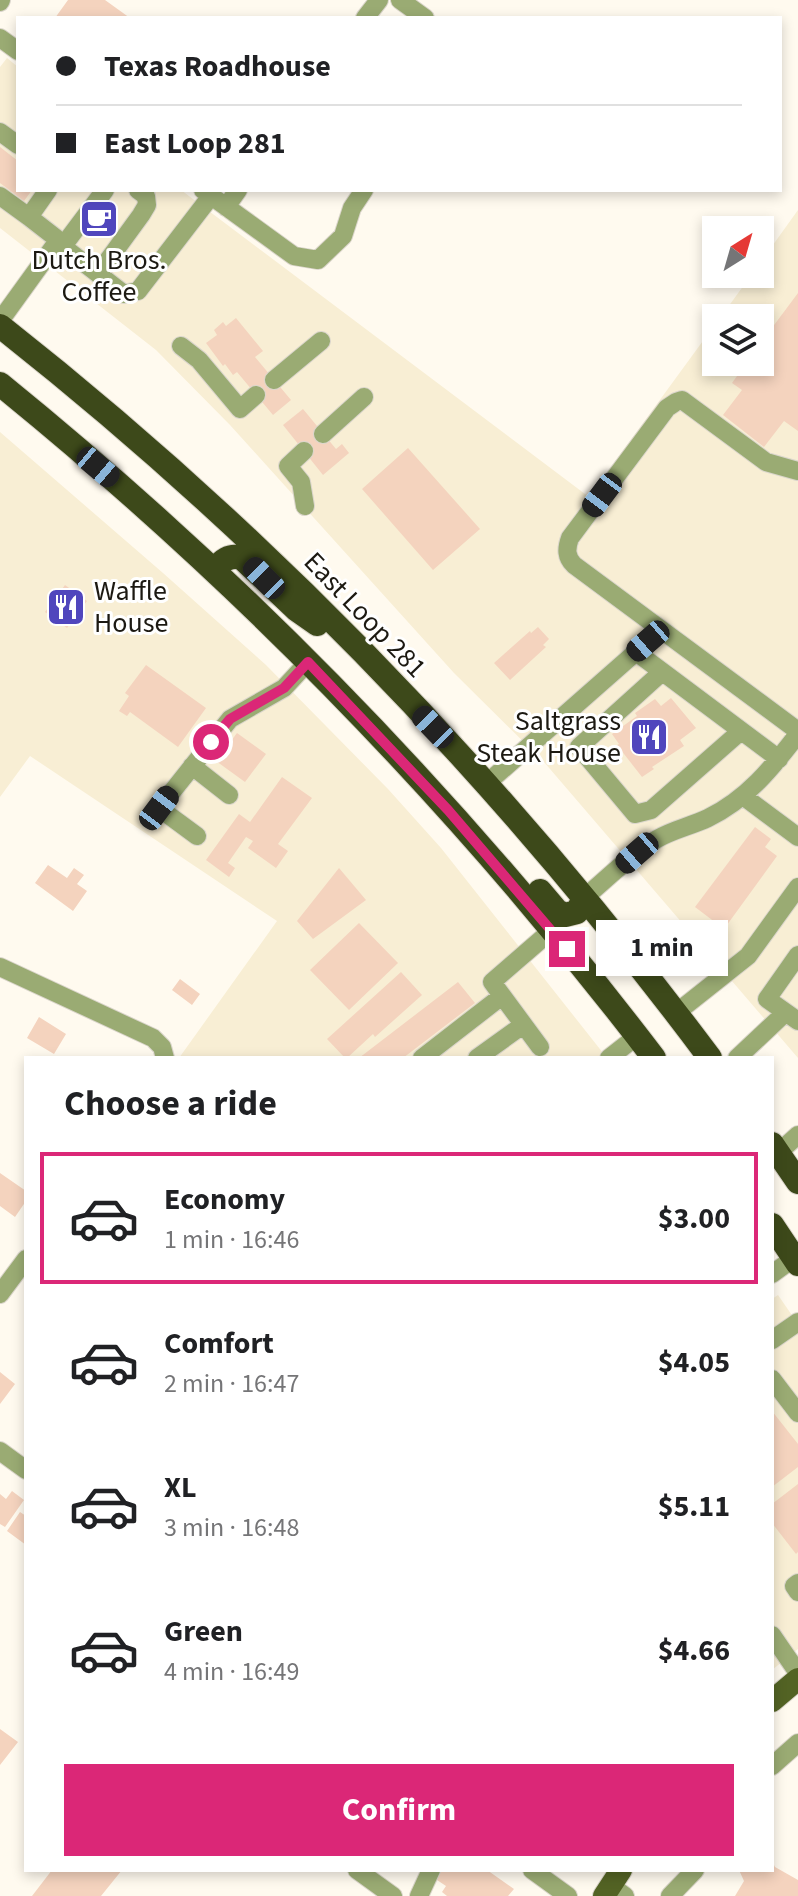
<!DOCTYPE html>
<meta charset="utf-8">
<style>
body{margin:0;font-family:"Source Sans 3",sans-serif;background:#f6f6f6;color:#202124;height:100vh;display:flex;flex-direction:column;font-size:30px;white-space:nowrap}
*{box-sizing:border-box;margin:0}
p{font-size:26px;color:#757577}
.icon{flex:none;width:44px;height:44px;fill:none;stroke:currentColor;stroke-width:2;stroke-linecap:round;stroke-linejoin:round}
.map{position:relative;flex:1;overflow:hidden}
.drawer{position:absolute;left:24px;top:1056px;width:750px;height:816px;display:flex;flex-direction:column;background:#fff;border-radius:0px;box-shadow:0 4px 12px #0003}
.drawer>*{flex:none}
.banner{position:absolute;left:16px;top:16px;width:766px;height:176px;border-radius:0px;box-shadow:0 4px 12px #0003;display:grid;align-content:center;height:176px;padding:0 40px;background:#fff}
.needle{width:52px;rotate:37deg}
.tools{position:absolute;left:702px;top:216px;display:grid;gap:16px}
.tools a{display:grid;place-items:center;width:72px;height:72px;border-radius:0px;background:#fff;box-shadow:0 4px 12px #0003;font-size:40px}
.end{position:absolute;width:36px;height:36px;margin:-18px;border:10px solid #db2777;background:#fff;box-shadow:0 0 0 4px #fff}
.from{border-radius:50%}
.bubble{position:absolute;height:56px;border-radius:0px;background:#fff;box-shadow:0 4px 12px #0003;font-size:26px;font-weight:700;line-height:56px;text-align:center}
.car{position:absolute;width:24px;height:48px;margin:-24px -12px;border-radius:10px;box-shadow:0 0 6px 2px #0007;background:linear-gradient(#222 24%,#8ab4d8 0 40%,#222 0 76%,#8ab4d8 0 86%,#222 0)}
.banner b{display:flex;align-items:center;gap:28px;height:76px;font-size:30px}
.banner b+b{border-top:2px solid #e0e0e0}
.banner i{width:20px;height:20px;background:#202124}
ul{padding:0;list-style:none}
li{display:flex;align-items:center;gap:24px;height:132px;margin:0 16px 12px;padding:0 24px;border:4px solid transparent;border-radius:0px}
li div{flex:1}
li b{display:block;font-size:30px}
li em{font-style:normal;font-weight:700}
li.active{border-color:#db2777}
li>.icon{width:72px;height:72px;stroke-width:1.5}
h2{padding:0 40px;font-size:36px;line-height:96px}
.cta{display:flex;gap:16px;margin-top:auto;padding:16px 40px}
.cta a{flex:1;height:92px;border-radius:0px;background:#db2777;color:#fff;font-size:32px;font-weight:700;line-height:92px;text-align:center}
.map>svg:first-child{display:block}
.built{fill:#f8eed4}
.building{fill:#f4d3be}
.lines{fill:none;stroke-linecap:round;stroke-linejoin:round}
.minor-casing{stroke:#dbd6cc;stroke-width:20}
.major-casing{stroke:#dbd6cc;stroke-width:24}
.highway-casing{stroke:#dbd6cc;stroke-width:26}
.minor{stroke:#9aab73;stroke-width:18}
.major{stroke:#536324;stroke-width:22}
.highway{stroke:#3d491a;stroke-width:24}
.route{stroke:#db2777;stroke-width:10}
.labels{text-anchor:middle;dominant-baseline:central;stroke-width:6;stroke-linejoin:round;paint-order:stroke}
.poi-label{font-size:28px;fill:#1c1912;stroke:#fff}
.street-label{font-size:28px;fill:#1c1912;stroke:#fff}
</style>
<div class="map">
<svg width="798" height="1896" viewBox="0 0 798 1896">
<rect width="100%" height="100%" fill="#fffaef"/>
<path class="built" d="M7,58L18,67V190H181L589,497L716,323V362H760V318H720L752,274H760V263L798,210V1058L544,762L454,673L230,425L156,350L0,228V67Z
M0,432L163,573L266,665L388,789L441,848L607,1058H179L277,921L30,756L0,797Z
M778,1295L798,1324V1649L772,1670V1299Z"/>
<path class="building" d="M68,0H105L130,18H55Z
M0,147L18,161V190H32L24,201L0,183Z
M106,203L115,211L98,233L86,223Z
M798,293V431L784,421L764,447L723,415L742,390L732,383L747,362H760V344Z
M236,318L263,351L255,357L291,400L273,415L237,372L233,375L225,364L223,366L206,343L217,335L214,330L223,322L226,326Z
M303,409L336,449L342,444L349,453L323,475L283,425Z
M408,448L480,529L433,570L362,489Z
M65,585L87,601L67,628L45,612Z
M538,627L549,639L543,645L546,647L510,680L494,663L530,631L531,633Z
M146,665L206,708L178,747L130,712L127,716L119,711L129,696L125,693Z
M671,698L696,728L680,740L684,746L652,767L654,769L642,777L617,745L619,744L612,734L637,716L635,713L655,699L661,706Z
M237,733L266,754L245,782L216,761Z
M282,777L312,798L278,844L288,851L276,868L248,848L253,841L246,837L228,863L235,868L229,877L206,860L239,814L250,822Z
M755,827L771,839L765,847L777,856L724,929L695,907Z
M48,865L67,878L74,868L84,875L77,884L87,891L73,911L35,883Z
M339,868L366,900L313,939L297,921Z
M359,923L398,963L349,1010L310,970Z
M401,972L422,995L375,1037L373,1034L347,1058H345L327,1039Z
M180,979L200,994L192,1005L172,990Z
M458,982L475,1003L403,1058H359Z
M39,1017L66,1034L54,1054L27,1038Z
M0,1173L26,1191V1201L15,1217L0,1206Z
M0,1372L15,1384L0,1404Z
M772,1411L798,1444V1467L772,1487Z
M798,1484V1552L796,1554L772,1523V1504Z
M12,1491L24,1500L5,1527L0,1524V1494L6,1499Z
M20,1512L26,1516V1545L7,1531Z
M0,1729L18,1742L0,1765Z
M772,1861L775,1867L798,1880V1896H735L744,1881L739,1870H772Z
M52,1870H122L101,1896H32Z
M439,1870H487L514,1889L508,1896H447L442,1892L446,1886L434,1878Z"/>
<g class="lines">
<g class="minor-casing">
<path id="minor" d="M400,0L425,18
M0,2L1,0
M365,18L379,0
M0,38L18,51
M0,132L18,145
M203,190L294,256L318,260L343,236L352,208L364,190
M0,196L29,217
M226,207L238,190
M57,242L124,294L138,291L211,196
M63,246L105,190
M98,274L141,215L147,205L146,196L138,190
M0,321L57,242L56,238L29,217L48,190
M181,346L199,360L240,409L256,395
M274,380L321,341
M323,434L364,397
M304,451L288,466L301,482L305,506
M798,471L766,462L682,400L676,402L667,408L570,538C566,549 566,557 574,565L798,731
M636,652L779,759
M662,672L579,747L635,814L651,810L741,731
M192,766L229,795
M486,784L661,630
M743,796L798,837
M197,836L159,808L230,719L284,688L308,662
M584,898C608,878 630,855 657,839C672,830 691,826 708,818C747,799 772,768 798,734
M798,955L767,999L798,1021
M0,967L153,1038L162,1047L165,1058
M676,1013L748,956L798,887
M540,1047L492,982L552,930
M422,1058L502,996
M477,1058L523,1025
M609,1058L637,1036
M737,1058L785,1013
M778,1153L798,1135
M772,1274L794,1258
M0,1294L26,1259
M772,1340L798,1322
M772,1379L798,1413
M0,1451L26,1470
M798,1583L794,1586L798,1592
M772,1635L798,1673
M772,1766L798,1743
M357,1870L393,1896
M532,1870L568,1896
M610,1885L625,1896
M419,1896L431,1870
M670,1896L695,1870"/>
</g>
<g class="major-casing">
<path id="major" d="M772,1701L798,1679
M604,1896L621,1870"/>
</g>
<g class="highway-casing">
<path id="highway" d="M0,326C268,537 506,785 710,1058
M0,384C244,582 464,809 654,1058
M214,570C222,561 229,554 242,558L297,610L317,624
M540,891L557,911L565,915L577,912L584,898
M772,1144L798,1182
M772,1225L798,1264"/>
</g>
<use href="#minor" class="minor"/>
<use href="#major" class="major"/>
<use href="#highway" class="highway"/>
</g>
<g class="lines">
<path class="route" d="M211,742L230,719L284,688L308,662L448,810L567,949"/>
</g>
<defs>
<g id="cafe-square" transform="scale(2)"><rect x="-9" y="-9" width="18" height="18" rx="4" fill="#5046bd" stroke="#fff"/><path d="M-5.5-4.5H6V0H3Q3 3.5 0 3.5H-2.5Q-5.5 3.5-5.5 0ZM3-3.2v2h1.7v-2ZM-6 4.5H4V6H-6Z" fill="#fff"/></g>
<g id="restaurant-square" transform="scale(2)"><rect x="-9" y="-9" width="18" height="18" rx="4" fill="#5046bd" stroke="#fff"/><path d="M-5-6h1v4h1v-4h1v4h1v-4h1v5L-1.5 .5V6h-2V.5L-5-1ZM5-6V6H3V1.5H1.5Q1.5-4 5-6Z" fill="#fff"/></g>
</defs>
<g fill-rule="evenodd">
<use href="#cafe-square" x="99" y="219"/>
<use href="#restaurant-square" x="66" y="607"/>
<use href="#restaurant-square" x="649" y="737"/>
</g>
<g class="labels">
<g class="poi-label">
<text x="99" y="260">Dutch Bros.<tspan x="99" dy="32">Coffee</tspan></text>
<text x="94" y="591" text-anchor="start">Waffle<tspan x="94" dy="32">House</tspan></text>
<text x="621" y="721" text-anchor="end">Saltgrass<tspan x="621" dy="32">Steak House</tspan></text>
</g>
<g class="street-label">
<text transform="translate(365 615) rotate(46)">East Loop 281</text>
</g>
</g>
</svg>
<div class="tools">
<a><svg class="needle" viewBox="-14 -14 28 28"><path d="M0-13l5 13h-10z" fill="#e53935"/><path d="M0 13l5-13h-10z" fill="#757577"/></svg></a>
<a><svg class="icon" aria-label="layers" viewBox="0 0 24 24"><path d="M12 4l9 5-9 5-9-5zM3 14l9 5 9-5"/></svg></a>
</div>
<i class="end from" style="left:211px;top:742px"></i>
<i class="end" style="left:567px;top:949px"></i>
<div class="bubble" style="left:596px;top:920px;width:132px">1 min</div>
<i class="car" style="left:98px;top:467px;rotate:130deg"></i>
<i class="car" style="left:602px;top:495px;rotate:217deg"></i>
<i class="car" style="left:264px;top:578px;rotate:315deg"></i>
<i class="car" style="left:648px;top:641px;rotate:229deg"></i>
<i class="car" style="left:433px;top:727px;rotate:316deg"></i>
<i class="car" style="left:159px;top:808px;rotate:37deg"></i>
<i class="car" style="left:637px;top:853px;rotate:229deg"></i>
<div class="banner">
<b><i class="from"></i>Texas Roadhouse</b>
<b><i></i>East Loop 281</b>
</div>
<section class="drawer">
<h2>Choose a ride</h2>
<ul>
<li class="active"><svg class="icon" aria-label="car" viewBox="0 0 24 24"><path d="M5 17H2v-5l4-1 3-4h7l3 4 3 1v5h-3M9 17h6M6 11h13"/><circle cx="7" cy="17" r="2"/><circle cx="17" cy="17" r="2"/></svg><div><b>Economy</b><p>1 min · 16:46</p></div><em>$3.00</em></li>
<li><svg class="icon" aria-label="car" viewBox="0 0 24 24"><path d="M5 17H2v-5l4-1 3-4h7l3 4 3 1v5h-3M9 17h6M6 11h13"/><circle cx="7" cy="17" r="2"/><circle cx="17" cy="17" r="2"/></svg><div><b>Comfort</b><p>2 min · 16:47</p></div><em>$4.05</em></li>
<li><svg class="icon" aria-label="car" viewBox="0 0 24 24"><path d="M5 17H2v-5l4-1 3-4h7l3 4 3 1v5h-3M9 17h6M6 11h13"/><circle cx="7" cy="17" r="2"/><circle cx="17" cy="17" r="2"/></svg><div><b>XL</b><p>3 min · 16:48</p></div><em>$5.11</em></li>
<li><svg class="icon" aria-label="car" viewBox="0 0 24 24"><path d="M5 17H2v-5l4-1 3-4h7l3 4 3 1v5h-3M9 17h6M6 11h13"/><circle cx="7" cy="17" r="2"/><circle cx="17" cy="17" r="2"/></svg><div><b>Green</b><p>4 min · 16:49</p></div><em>$4.66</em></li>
</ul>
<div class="cta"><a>Confirm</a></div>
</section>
</div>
